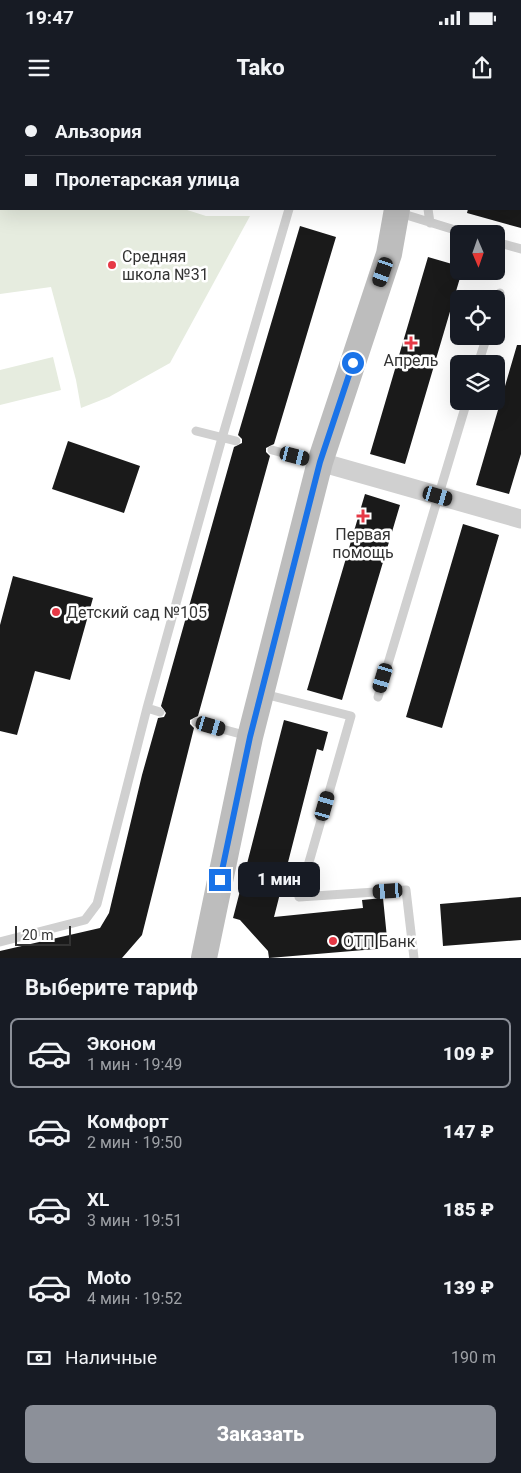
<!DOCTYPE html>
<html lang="ru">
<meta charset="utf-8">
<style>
body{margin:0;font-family:Roboto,sans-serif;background:#242831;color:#f1f3f6;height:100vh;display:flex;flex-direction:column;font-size:19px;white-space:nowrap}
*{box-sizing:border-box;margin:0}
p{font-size:16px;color:#9ea1a6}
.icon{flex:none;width:28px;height:28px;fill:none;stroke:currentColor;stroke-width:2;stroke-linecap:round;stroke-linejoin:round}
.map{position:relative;height:858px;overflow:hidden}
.sheet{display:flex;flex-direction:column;background:#171b24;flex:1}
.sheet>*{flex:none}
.guide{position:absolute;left:0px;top:0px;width:521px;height:110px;box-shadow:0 5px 20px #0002;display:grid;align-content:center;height:110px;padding:0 25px;background:#171b24}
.needle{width:32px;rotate:178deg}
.controls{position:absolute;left:450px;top:125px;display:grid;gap:10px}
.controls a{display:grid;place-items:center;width:55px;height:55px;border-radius:8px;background:#171b24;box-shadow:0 5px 20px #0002;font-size:25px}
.scale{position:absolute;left:15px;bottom:12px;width:56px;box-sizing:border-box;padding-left:5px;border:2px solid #333;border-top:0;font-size:14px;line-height:18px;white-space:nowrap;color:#333;-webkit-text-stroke:4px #fff;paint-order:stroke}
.end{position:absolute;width:22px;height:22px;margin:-11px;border:6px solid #1a73e8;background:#fff;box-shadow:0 0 0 2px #fff}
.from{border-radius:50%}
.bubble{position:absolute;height:35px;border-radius:8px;background:#171b24;box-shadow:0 5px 20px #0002;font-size:16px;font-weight:800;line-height:35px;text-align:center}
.car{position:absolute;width:15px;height:30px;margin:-15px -8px;border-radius:6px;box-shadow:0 0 4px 1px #0007;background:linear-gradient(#222 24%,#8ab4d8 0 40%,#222 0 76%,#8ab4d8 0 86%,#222 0)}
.guide b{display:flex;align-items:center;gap:18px;height:48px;font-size:19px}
.guide b+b{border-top:1px solid #363941}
.guide i{width:12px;height:12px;background:#f1f3f6}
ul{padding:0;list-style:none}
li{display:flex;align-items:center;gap:15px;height:70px;margin:0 10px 8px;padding:0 15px;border:2px solid transparent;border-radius:8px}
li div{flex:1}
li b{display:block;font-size:19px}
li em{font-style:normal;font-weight:800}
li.current{border-color:#8c9099}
li>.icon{width:45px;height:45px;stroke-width:1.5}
h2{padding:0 25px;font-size:22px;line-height:60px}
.pay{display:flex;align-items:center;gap:12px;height:55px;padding:0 25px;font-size:19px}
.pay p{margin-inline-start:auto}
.cta{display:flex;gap:10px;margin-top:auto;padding:10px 25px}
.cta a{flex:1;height:58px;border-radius:8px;background:#8c9099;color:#fff;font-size:20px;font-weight:800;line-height:58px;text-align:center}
.status{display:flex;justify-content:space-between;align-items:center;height:35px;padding:0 25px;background:#171b24;direction:ltr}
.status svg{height:14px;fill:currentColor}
header{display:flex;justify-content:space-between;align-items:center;height:65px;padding:0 25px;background:#171b24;font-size:22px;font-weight:800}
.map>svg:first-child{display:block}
.green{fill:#e6ecdf}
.building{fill:#1a1a1a}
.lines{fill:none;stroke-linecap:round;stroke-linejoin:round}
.lane{stroke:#d0d0d0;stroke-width:9}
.street{stroke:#d0d0d0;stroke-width:19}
.secondary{stroke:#bdbdbd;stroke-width:26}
.route{stroke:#1a73e8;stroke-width:6}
.poi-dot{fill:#e63946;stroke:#fff;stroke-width:2}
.labels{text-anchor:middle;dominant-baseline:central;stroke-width:5;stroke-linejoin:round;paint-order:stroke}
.poi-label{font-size:16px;fill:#333;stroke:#fff;text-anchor:start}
</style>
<div class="status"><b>19:47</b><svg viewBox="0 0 49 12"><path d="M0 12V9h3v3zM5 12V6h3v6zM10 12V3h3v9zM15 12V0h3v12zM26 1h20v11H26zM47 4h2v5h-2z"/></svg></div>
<header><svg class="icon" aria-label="menu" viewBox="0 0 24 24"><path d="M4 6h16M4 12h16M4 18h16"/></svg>Tako<svg class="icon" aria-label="share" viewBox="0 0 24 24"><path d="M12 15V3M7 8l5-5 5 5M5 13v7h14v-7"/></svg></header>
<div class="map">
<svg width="521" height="858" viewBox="0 0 521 858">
<rect width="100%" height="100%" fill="#fff"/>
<path class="green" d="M0,0L57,1H1V109H184L206,116H250L170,263L109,297L81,308L76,280L51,187L0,194Z
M53,257L61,290L0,305V270Z"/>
<path class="building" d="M468,109H521V128L467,113Z
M300,126L336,137L274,344L266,348V352L270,356L198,616L190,620V624L194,628L142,835L122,858H0V851L100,828L109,813L142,675L158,618L164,617L166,613L161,606L234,347L242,343V339L238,335Z
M428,157L459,166V171H462L405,364L370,354Z
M517,245H521V354L509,394L476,385Z
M68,341L140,366L124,413L52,389Z
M365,394L400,405L342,600L307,590Z
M463,424L499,435L442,628L406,617Z
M13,476L93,498L70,580L35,571L17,635L0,631V525Z
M284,620L328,632L323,651L317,649L274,817L363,808L362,800L383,798L388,848L269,858L268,851L240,820L233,818Z
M521,797V840L443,846L440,804Z"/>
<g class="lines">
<path class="lane" d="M412,0V1
M492,0V1
M520,68H521
M428,109L430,123
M400,113L468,134
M496,142L521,149
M496,206L500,193
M478,264L487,236
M196,331L236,341
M272,350L317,362
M264,594L351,616L299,797L406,790L414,858
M378,597L467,301
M147,608L222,338L289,109
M196,622L248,636
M0,842L85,820L97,804L147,608L160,612"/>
<path class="street" d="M320,362L521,419"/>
<path class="secondary" d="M381,0L382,1
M204,858L250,637L320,362L389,154L397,109"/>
</g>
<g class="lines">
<path class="route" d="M220,780L250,637L320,362L353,263"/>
</g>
<g class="poi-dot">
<circle cx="112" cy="165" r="5"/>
<path d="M408.5 235.5h5v5h5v5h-5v5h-5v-5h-5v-5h5z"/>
<path d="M360.5 408.5h5v5h5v5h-5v5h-5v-5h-5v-5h5z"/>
<circle cx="56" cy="512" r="5"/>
<circle cx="333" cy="841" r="5"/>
</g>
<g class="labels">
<g class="poi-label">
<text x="122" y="156">Средняя<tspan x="122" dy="18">школа №31</tspan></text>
<text x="411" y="260" text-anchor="middle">Апрель</text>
<text x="363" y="434" text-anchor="middle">Первая<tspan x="363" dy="18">помощь</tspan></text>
<text x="66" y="512">Детский сад №105</text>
<text x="343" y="841">ОТП Банк</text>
</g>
</g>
</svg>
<div class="controls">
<a><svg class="needle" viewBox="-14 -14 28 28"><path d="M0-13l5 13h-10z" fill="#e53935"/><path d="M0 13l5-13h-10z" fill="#9ea1a6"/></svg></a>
<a><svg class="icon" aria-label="locate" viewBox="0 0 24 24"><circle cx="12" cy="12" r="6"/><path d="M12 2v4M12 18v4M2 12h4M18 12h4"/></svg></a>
<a><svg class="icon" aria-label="layers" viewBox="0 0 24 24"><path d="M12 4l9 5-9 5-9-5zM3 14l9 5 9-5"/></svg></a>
</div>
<div class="scale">20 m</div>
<i class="end from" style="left:353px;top:263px"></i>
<i class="end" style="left:220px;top:780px"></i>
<div class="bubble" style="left:238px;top:762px;width:82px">1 мин</div>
<i class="car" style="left:383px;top:172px;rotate:199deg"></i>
<i class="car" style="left:295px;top:356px;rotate:104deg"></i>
<i class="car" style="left:438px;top:396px;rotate:106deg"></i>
<i class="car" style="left:383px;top:578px;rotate:197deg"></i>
<i class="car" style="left:211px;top:626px;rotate:106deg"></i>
<i class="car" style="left:325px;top:706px;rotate:16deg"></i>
<i class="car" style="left:388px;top:791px;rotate:266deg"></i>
<div class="guide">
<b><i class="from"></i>Альзория</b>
<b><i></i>Пролетарская улица</b>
</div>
</div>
<section class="sheet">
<h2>Выберите тариф</h2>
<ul>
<li class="current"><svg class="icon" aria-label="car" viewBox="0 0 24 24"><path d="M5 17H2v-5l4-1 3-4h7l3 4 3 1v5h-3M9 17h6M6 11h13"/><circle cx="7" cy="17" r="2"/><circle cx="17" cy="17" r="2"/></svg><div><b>Эконом</b><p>1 мин · 19:49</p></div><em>109 ₽</em></li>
<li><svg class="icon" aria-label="car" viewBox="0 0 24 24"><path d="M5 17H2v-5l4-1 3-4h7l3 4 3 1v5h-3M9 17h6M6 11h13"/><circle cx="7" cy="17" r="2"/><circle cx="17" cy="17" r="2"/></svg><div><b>Комфорт</b><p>2 мин · 19:50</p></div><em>147 ₽</em></li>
<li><svg class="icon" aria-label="car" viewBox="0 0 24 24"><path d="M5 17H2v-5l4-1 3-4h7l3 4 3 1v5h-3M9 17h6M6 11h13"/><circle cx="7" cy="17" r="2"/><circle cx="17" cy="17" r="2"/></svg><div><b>XL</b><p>3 мин · 19:51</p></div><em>185 ₽</em></li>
<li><svg class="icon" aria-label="car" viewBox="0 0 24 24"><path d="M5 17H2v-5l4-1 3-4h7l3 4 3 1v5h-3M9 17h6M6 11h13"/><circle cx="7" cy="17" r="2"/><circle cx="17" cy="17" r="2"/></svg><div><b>Moto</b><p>4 мин · 19:52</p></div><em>139 ₽</em></li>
</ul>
<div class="pay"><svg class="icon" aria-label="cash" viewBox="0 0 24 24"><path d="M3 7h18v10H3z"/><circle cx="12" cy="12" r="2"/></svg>Наличные<p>190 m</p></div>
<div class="cta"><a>Заказать</a></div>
</section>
